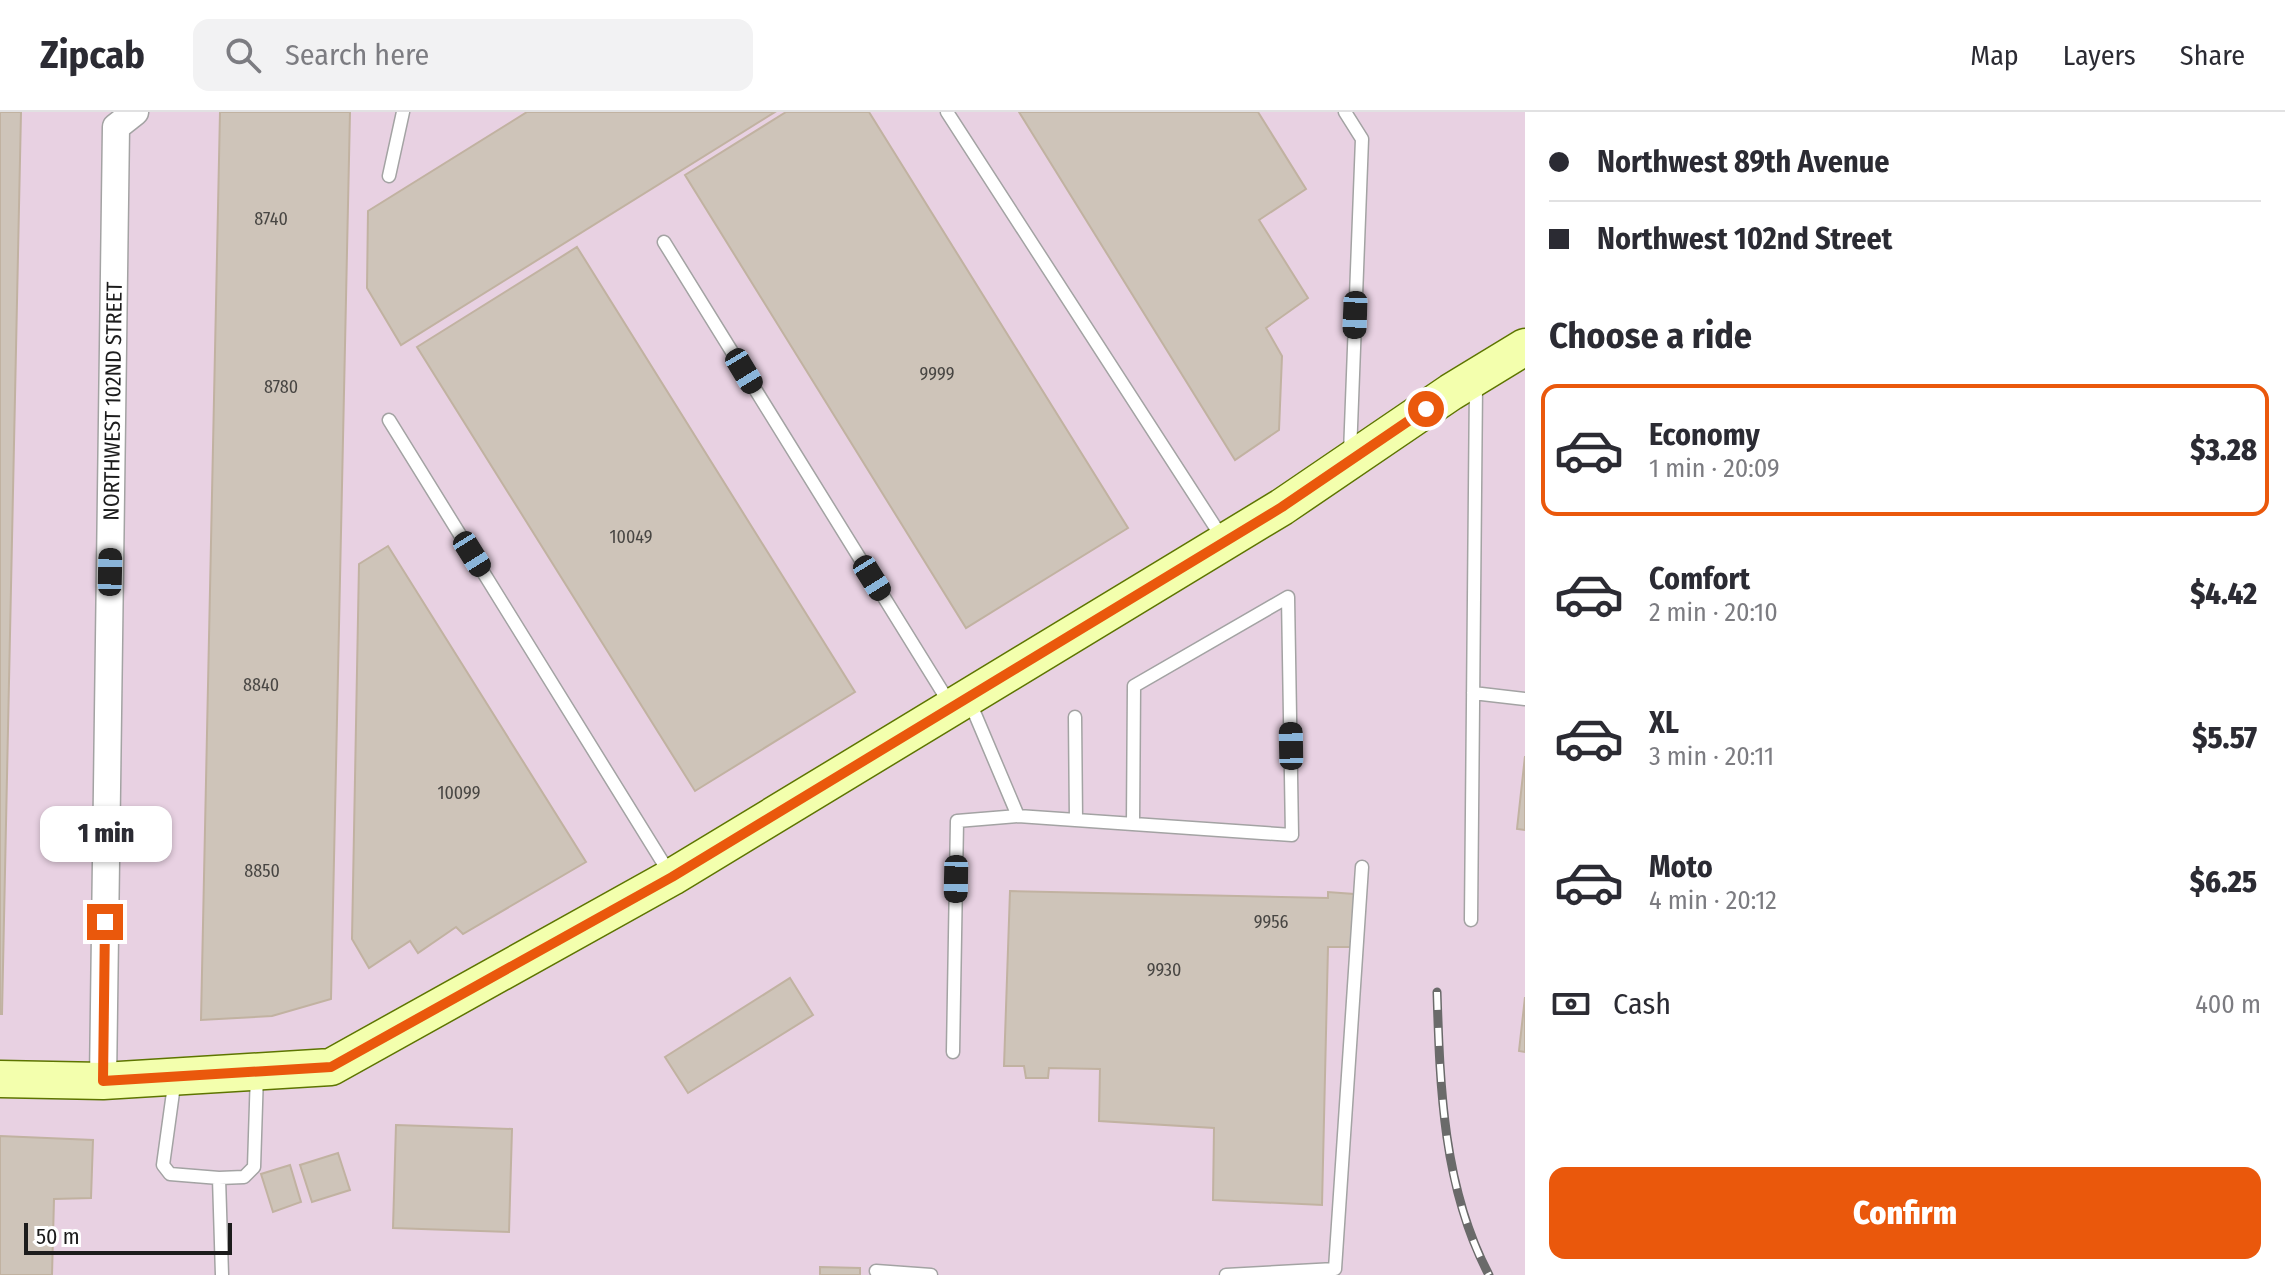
<!DOCTYPE html>
<meta charset="utf-8">
<style>
body{margin:0;font-family:"Fira Sans Condensed",sans-serif;background:#f2f2f3;color:#2b2b33;height:100vh;display:flex;flex-direction:column;font-size:30px;white-space:nowrap}
*{box-sizing:border-box;margin:0}
p{font-size:26px;color:#7c7c81}
.icon{flex:none;width:44px;height:44px;fill:none;stroke:currentColor;stroke-width:2;stroke-linecap:round;stroke-linejoin:round}
.map{position:relative;flex:1;overflow:hidden}
.side{display:flex;flex-direction:column;background:#fff;width:760px}
.side>*{flex:none}
.hud{display:grid;align-content:center;height:176px;padding:0 24px;background:#fff}
.scale{position:absolute;left:24px;bottom:20px;width:208px;box-sizing:border-box;padding-left:8px;border:4px solid #1c1c1c;border-top:0;font-size:22px;line-height:28px;white-space:nowrap;color:#1c1c1c;-webkit-text-stroke:6px #fff;paint-order:stroke}
.end{position:absolute;width:36px;height:36px;margin:-18px;border:10px solid #ea580c;background:#fff;box-shadow:0 0 0 4px #fff}
.from{border-radius:50%}
.bubble{position:absolute;height:56px;border-radius:16px;background:#fff;box-shadow:0 2px 6px #0004;font-size:26px;font-weight:800;line-height:56px;text-align:center}
.car{position:absolute;width:24px;height:48px;margin:-24px -12px;border-radius:10px;box-shadow:0 0 6px 2px #0007;background:linear-gradient(#222 24%,#8ab4d8 0 40%,#222 0 76%,#8ab4d8 0 86%,#222 0)}
.hud b{display:flex;align-items:center;gap:28px;height:76px;font-size:30px}
.hud b+b{border-top:2px solid #e1e1e2}
.hud i{width:20px;height:20px;background:#2b2b33}
ul{padding:0;list-style:none}
li{display:flex;align-items:center;gap:24px;height:132px;margin:0 16px 12px;padding:0 8px;border:4px solid transparent;border-radius:16px}
li div{flex:1}
li b{display:block;font-size:30px}
li em{font-style:normal;font-weight:800}
li.selected{border-color:#ea580c}
li>.icon{width:72px;height:72px;stroke-width:1.5}
h2{padding:0 24px;font-size:36px;line-height:96px}
.pay{display:flex;align-items:center;gap:20px;height:88px;padding:0 24px;font-size:30px}
.pay p{margin-inline-start:auto}
.button{display:flex;gap:16px;margin-top:auto;padding:16px 24px}
.button a{flex:1;height:92px;border-radius:16px;background:#ea580c;color:#fff;font-size:32px;font-weight:800;line-height:92px;text-align:center}
header{display:flex;align-items:center;gap:48px;box-sizing:border-box;height:112px;padding:0 40px;background:#fff;border-bottom:2px solid #e1e1e2}
header strong{font-size:38px}
nav{display:flex;gap:44px;margin-inline-start:auto;font-size:28px}
.search{width:560px;height:72px;background:#f2f2f3;display:flex;align-items:center;gap:20px;box-sizing:border-box;padding:0 28px;border-radius:16px;color:#7c7c81;font-size:30px}
main{display:flex;flex:1;min-height:0}
.map>svg:first-child{display:block}
.industrial{fill:#e8d1e2}
.building{fill:#cec4b9;stroke:#c1b2a1;stroke-width:2}
.lines{fill:none;stroke-linecap:round;stroke-linejoin:round}
.lane-casing{stroke:#a3a3a3;stroke-width:15}
.street-casing{stroke:#a3a3a3;stroke-width:29}
.secondary-casing{stroke:#5d7500;stroke-width:39}
.lane{stroke:#fff;stroke-width:12}
.street{stroke:#fff;stroke-width:26}
.secondary{stroke:#f3ffad;stroke-width:36}
.rail-casing{stroke:#6a6a6a;stroke-width:9}
.rail{stroke:#fff;stroke-width:6;stroke-dasharray:18;stroke-linecap:butt}
.route{stroke:#ea580c;stroke-width:10}
.labels{text-anchor:middle;dominant-baseline:central;stroke-width:6;stroke-linejoin:round;paint-order:stroke}
.number-label{font-size:18px;fill:#484643}
.street-label{font-size:22px;fill:#1c1c1c;stroke:#fff}
</style>
<header>
<strong>Zipcab</strong>
<div class="search"><svg class="icon" aria-label="search" viewBox="0 0 24 24"><circle cx="10" cy="10" r="6"/><path d="M15 15l6 6"/></svg>Search here</div>
<nav><a>Map</a><a>Layers</a><a>Share</a></nav>
</header>
<main>
<div class="map">
<svg width="1525" height="1163" viewBox="0 0 1525 1163">
<rect width="100%" height="100%" fill="#eeebe0"/>
<path class="industrial" d="M0,0H1525V1163H0Z"/>
<path class="building" d="M0,0H21L2,902H0Z
M220,0H350L331,887L272,904L201,908Z
M527,0H775L401,233L367,176L368,99Z
M786,0H869L1128,416L966,516L685,63Z
M1019,0H1258L1306,77L1259,108L1308,186L1266,216L1282,244L1279,318L1235,348Z
M577,135L855,580L695,679L417,235Z
M388,434L586,750L463,822L456,815L418,841L410,829L369,856L352,827L359,452Z
M1525,644V718L1517,717Z
M1010,779L1328,786V780L1354,782L1352,835H1328L1322,1093L1213,1088L1214,1016L1099,1009L1100,957L1049,956L1048,966H1026L1024,954H1004Z
M790,866L813,903L688,981L665,945Z
M1525,885V940L1519,939Z
M396,1013L512,1017L509,1120L393,1116Z
M0,1024L93,1028L91,1086L54,1087L52,1163H0Z
M338,1041L350,1078L312,1090L300,1053Z
M290,1053L301,1090L273,1100L261,1062Z
M820,1155L860,1156V1163H820Z"/>
<g class="lines">
<g class="lane-casing">
<path id="lane" d="M947,0L1223,427
M1345,0L1362,27L1350,341
M389,64L403,0
M664,130L950,592
M389,308L670,762
M1473,581L1525,587
M1075,605L1076,708
M1018,704L1292,723L1288,485L1134,574L1133,712
M1471,808L1476,272
M953,940L957,709L1018,704L969,588
M175,966L163,1053L170,1062L219,1066L222,1163
M219,1066L244,1065L254,1055L257,961
M876,1159L931,1163
M1226,1163L1335,1157L1362,755"/>
</g>
<g class="street-casing">
<g id="street">
<path id="s1" d="M103,969L116,15L135,0"/>
</g>
</g>
<g class="secondary-casing">
<path id="secondary" d="M0,967L103,969L331,955L672,765L1282,395L1451,280L1525,235"/>
</g>
<use href="#lane" class="lane"/>
<use href="#street" class="street"/>
<use href="#secondary" class="secondary"/>
<g class="rail-casing">
<path id="rail" d="M1437,880C1440,975 1443,1076 1489,1163"/>
</g>
<use href="#rail" class="rail"/>
</g>
<g class="lines">
<path class="route" d="M105,810L103,969L331,955L672,765L1282,395L1426,297"/>
</g>
<g class="labels">
<g class="number-label">
<text x="271" y="107">8740</text>
<text x="937" y="262">9999</text>
<text x="281" y="275">8780</text>
<text x="631" y="425">10049</text>
<text x="261" y="573">8840</text>
<text x="459" y="681">10099</text>
<text x="262" y="759">8850</text>
<text x="1271" y="810">9956</text>
<text x="1164" y="858">9930</text>
</g>
<g class="street-label">
<text stroke="none"><textPath href="#s1" startOffset="680">NORTHWEST 102ND STREET</textPath></text>
</g>
</g>
</svg>
<div class="scale">50 m</div>
<i class="end from" style="left:1426px;top:297px"></i>
<i class="end" style="left:105px;top:810px"></i>
<div class="bubble" style="left:40px;top:694px;width:132px">1 min</div>
<i class="car" style="left:1355px;top:203px;rotate:182deg"></i>
<i class="car" style="left:744px;top:259px;rotate:149deg"></i>
<i class="car" style="left:472px;top:442px;rotate:148deg"></i>
<i class="car" style="left:110px;top:460px;rotate:1deg"></i>
<i class="car" style="left:872px;top:466px;rotate:148deg"></i>
<i class="car" style="left:1291px;top:634px;rotate:359deg"></i>
<i class="car" style="left:956px;top:767px;rotate:181deg"></i>
</div>
<section class="side">
<div class="hud">
<b><i class="from"></i>Northwest 89th Avenue</b>
<b><i></i>Northwest 102nd Street</b>
</div>
<h2>Choose a ride</h2>
<ul>
<li class="selected"><svg class="icon" aria-label="car" viewBox="0 0 24 24"><path d="M5 17H2v-5l4-1 3-4h7l3 4 3 1v5h-3M9 17h6M6 11h13"/><circle cx="7" cy="17" r="2"/><circle cx="17" cy="17" r="2"/></svg><div><b>Economy</b><p>1 min · 20:09</p></div><em>$3.28</em></li>
<li><svg class="icon" aria-label="car" viewBox="0 0 24 24"><path d="M5 17H2v-5l4-1 3-4h7l3 4 3 1v5h-3M9 17h6M6 11h13"/><circle cx="7" cy="17" r="2"/><circle cx="17" cy="17" r="2"/></svg><div><b>Comfort</b><p>2 min · 20:10</p></div><em>$4.42</em></li>
<li><svg class="icon" aria-label="car" viewBox="0 0 24 24"><path d="M5 17H2v-5l4-1 3-4h7l3 4 3 1v5h-3M9 17h6M6 11h13"/><circle cx="7" cy="17" r="2"/><circle cx="17" cy="17" r="2"/></svg><div><b>XL</b><p>3 min · 20:11</p></div><em>$5.57</em></li>
<li><svg class="icon" aria-label="car" viewBox="0 0 24 24"><path d="M5 17H2v-5l4-1 3-4h7l3 4 3 1v5h-3M9 17h6M6 11h13"/><circle cx="7" cy="17" r="2"/><circle cx="17" cy="17" r="2"/></svg><div><b>Moto</b><p>4 min · 20:12</p></div><em>$6.25</em></li>
</ul>
<div class="pay"><svg class="icon" aria-label="cash" viewBox="0 0 24 24"><path d="M3 7h18v10H3z"/><circle cx="12" cy="12" r="2"/></svg>Cash<p>400 m</p></div>
<div class="button"><a>Confirm</a></div>
</section>
</main>
